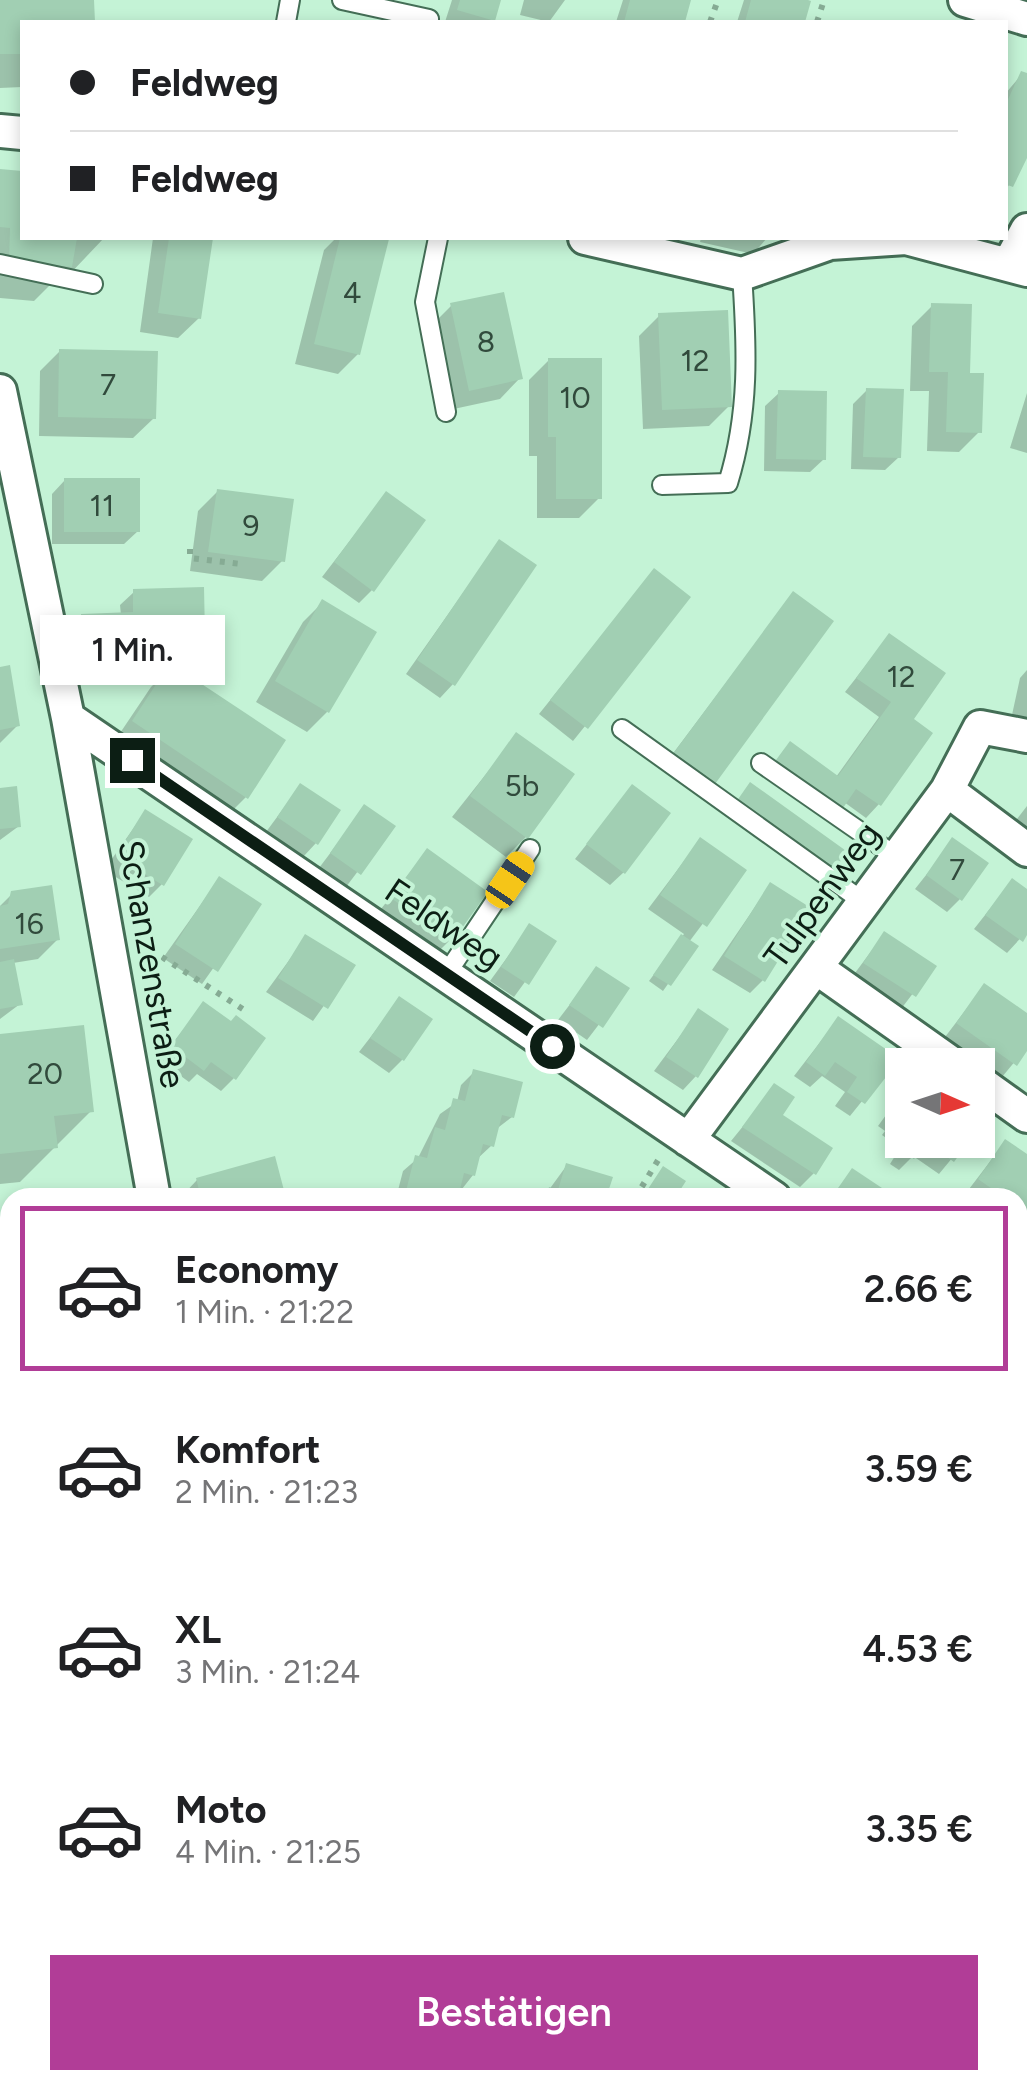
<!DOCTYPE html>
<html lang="de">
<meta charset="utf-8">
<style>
body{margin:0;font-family:Figtree,sans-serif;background:#f2f2f2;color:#202124;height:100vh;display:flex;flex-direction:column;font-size:38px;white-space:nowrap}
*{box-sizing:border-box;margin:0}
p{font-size:32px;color:#757577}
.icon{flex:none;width:55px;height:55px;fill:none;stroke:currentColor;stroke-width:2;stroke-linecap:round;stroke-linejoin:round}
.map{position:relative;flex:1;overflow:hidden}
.side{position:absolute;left:0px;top:1188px;width:1028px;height:902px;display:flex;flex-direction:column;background:#fff;border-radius:30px 30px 0 0;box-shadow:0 5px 15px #0003}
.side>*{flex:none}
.banner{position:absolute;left:20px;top:20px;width:988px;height:220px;border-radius:0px;box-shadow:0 5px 15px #0003;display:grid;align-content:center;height:220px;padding:0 50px;background:#fff}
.needle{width:65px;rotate:93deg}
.tools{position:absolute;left:885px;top:1048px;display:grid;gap:20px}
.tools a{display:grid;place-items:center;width:110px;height:110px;border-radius:0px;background:#fff;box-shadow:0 5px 15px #0003;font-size:50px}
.end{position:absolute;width:45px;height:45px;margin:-22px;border:12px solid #0c1e14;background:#fff;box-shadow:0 0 0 5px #fff}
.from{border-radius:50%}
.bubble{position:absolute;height:70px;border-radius:0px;background:#fff;box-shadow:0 5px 15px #0003;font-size:32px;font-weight:600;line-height:70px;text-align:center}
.car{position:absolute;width:30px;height:60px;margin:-30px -15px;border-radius:12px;box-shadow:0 0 8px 2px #0007;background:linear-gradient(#f5c518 24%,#345 0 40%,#f5c518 0 76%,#345 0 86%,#f5c518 0)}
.banner b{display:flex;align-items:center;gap:35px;height:95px;font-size:38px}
.banner b+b{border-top:2px solid #e0e0e0}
.banner i{width:25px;height:25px;background:#202124}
ul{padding:18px 0 0;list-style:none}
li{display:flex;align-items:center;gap:30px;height:165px;margin:0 20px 15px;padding:0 30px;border:5px solid transparent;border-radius:0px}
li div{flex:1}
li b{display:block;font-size:38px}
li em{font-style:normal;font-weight:600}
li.on{border-color:#b13d97}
li>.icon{width:90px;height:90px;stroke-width:1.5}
.action{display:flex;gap:20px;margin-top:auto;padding:20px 50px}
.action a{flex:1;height:115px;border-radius:0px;background:#b13d97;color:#fff;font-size:40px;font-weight:600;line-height:115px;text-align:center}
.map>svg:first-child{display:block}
.shadow{fill:#0003}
.building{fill:#a1cfb3}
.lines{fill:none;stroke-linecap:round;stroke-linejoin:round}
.lane-casing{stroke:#446e56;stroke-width:22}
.street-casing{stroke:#446e56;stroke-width:38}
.path{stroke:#86ab94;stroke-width:6;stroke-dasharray:5 8;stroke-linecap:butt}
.lane{stroke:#fff;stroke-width:18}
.street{stroke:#fff;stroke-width:32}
.route{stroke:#0c1e14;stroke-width:12}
.labels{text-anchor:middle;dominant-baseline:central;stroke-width:8;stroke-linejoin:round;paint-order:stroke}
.number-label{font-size:30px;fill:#314a3c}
.street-label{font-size:35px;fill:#0c1e14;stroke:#c4f3d6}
</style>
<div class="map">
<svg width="1027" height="2088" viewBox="0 0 1027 2088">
<rect width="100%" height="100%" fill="#c4f3d6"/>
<path class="shadow" d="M0,0H92V22H22V87L0,88Z
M452,0H499L490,22H445Z
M524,0H565L549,22L520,15Z
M623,0H689L682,22H616Z
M744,0H798L808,3L802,22H737Z
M1022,74L1027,76V152L1005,192V94Z
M0,172L22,174V238H104L67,277L59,276L34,301L0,298Z
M153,238H210L199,318L178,338L140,332Z
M336,238L386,241L358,354L338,374L295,364L324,250Z
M701,238H767L753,254L700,242Z
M451,306L520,378L500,399L449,410L431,326Z
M932,306L968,375L979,432L959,452L927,451L929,391H910L912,326Z
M659,316L729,406L709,426L643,429L639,336Z
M60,351L154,418L133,438L39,436L40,371Z
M549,360L599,498L579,518H537V456H529V380Z
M867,390L899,457L885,470L851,469L853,404Z
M779,393L824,459L810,472L764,471L765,406Z
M1027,393V453L1010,448Z
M65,480L138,531L124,544H52V494Z
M218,491L282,561L262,581L190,571L198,511Z
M386,494L372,590L359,603L322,577Z
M499,542L453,684L440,698L406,674Z
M654,571L688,598L573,741L539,714Z
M134,592L202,635L189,648L132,650L118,666L70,667L69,630L82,616L121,615L120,605Z
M793,594L713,782L700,796L662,768Z
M323,602L327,712L307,732L256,702L303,622Z
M889,636L910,719L879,804L866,818L844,802L835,812L772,767L784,750L836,777L879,717L845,692Z
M171,667L246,797L226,817L114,742L151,687Z
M0,669L18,725L0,743Z
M1027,670V727L1010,724L1020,678Z
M517,735L526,837L506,857L452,817Z
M300,786L316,843L303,857L266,832Z
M632,787L624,872L610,885L575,859Z
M0,790L19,826L0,840Z
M1027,806V847L1007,832Z
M365,807L392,826L346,887L319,868Z
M145,812L162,884L149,897L104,870Z
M700,840L743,870L689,942L695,946L663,991L649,981L684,934L648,909Z
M953,841L960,899L947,912L915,889Z
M427,851L450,940L430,960L373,919Z
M219,879L258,905L202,984L163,958Z
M1012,881L1027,892V931L1007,953L974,929Z
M770,885L763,980L750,993L712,970Z
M12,894L58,939L38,959L13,963L20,1004L0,1019V906Z
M530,926L554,942L514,997L490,981Z
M884,934L933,967L901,1009L852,977Z
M306,937L352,966L313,1021L266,992Z
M597,969L626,989L587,1040L558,1020Z
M984,986L1027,1016V1047L1002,1077L945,1037Z
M400,999L402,1060L389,1073L359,1052Z
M204,1004L234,1078L221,1091L197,1074L189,1082L159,1060Z
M698,1012L696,1076L683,1090L654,1071Z
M838,1019L896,1059L850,1116L835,1106L845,1092L822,1076L810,1087L794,1076Z
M0,1037L91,1111L20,1182L0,1184Z
M474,1072L512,1117L495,1130L491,1146L476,1160L473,1175L455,1198H396L403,1171L418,1158L440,1114L457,1102L461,1085Z
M775,1087L779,1115L814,1173L800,1187L731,1141Z
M902,1093V1140H967L939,1174L913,1156L899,1170L890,1164L900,1148L882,1135L885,1131L878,1126Z
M1005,1142L1027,1157V1234L1018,1228V1198H973L966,1193Z
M567,1165L604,1198H543Z
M663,1169L672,1198H647L644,1196Z
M853,1171L891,1198H830Z
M197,1180L284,1198H180Z
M10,1242V1293L1,1251Z
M1018,1483L1027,1489L1018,1507Z
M10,1633V1729L0,1730V1634Z
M1027,1770V1803L1018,1795V1782Z
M1018,1839L1027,1846V1901L1018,1911Z
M10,1845V1869L4,1875L0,1854Z
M10,1990V2053L0,2054V1991Z
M457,2080H635L631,2088H454Z"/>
<path class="building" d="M0,0H94L95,22H22V54H0Z
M460,0H501L495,21L457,10Z
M630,0H691L685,22H624Z
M751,0H808L811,1L805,22H745Z
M1021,71L1027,73V158L1013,187L1005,184V106Z
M0,169L22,171V238H77L72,267L9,261L10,228L0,227Z
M169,238H213L201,319L158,313Z
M340,238L389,239L360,355L314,344Z
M504,292L523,379L469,391L450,303Z
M931,303L972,304L970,373H984L982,433L946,432L948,372H929Z
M728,310L732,407L662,410L658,313Z
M59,349L158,351L156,419L58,417Z
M548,358H602V499H556V437H548Z
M866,388L904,389L901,458L863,457Z
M778,390L827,391L826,460L776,459Z
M64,478H140V532H64Z
M217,489L294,499L285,562L208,552Z
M386,491L426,520L374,592L334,562Z
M499,539L537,565L455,686L417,660Z
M654,568L691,597L588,729L550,700Z
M204,587L205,636L134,638V653L82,655L81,614L133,612V589Z
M793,591L834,621L715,784L673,754Z
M322,599L377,632L329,713L275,681Z
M889,633L946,673L914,719L933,733L881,806L856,789L843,808L776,760L790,741L838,776L891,702L856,678Z
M170,663L286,740L248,799L132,721Z
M10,665L20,726L0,730V667Z
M516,732L575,774L528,839L470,796Z
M750,782L856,858L840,882L734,805Z
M300,783L341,810L318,845L277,817Z
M632,784L671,813L625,874L586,844Z
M17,786L21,827L0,829V788Z
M364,804L396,826L361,875L330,853Z
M145,809L193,839L164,886L116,856Z
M700,837L747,870L707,927L660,895Z
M952,837L989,863L962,901L926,875Z
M427,848L488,892L452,942L391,898Z
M219,876L262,904L218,972L175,944Z
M1012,878L1027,889V935L1023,942L985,915Z
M770,882L811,908L765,982L724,956Z
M52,885L60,940L0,949V906L8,904L11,891Z
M529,923L557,941L529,985L501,967Z
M884,931L937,966L916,997L863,963Z
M305,934L356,965L328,1009L278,978Z
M681,934L699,946L671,986L653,975Z
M14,959L23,1005L0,1009V962Z
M596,966L630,988L603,1028L569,1005Z
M984,983L1027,1013V1051L1017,1066L956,1023Z
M399,996L433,1019L404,1061L370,1038Z
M203,1001L231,1021L236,1015L266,1038L236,1080L211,1062L204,1071L171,1046Z
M698,1008L729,1029L698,1078L666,1057Z
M838,1016L900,1059L865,1104L847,1092L857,1077L835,1062L825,1076L806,1062Z
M84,1025L94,1112L54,1116L58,1148L0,1154V1034Z
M473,1069L523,1082L514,1118L502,1115L494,1147L483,1144L475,1176L464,1173L458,1198L406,1191L415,1155L427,1158L435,1127L445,1130L453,1098L465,1101Z
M774,1083L795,1097L783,1115L833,1148L816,1175L742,1127Z
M1005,1139L1027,1154V1212L1018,1206V1198H1005L978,1179Z
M908,1140H970L954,1162L926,1142L914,1159L901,1149Z
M275,1156L286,1198H201L196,1178Z
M566,1163L613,1177L606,1198H546L549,1187L558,1190Z
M663,1166L686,1181L675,1198H662L648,1189Z
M852,1168L885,1190L895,1198H846L836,1191Z
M5,1482L10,1538L0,1539V1483Z
M10,1630V1712L0,1713V1631Z
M1018,1836L1027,1843V1906L1018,1899Z
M10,1987V2043L0,2044V1988Z
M466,2080H638L634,2088H463Z"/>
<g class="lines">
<g class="lane-casing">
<path id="lane" d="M342,0L429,19
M286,22L290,0
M438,238L425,302L446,412
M0,264L93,284
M662,485L728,483C750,412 747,347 742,274
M622,729L865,903
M761,763L898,858
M447,973L530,849
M1018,1441L1027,1448
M764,2080L781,2088
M936,2080L942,2088
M682,2088L686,2080"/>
</g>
<g class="street-casing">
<path id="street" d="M965,0L1027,19
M0,131L22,133
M585,238L742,274L830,243L906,238L1027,270
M1009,264L1027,230
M0,391L68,718L154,1198
M68,718L774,1198
M947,790L1027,850
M818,969L954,1065
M978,1081L1027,1116
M688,1140L947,790L980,727L1027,736
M1018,1324L1027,1311
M0,1819L10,1810
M1018,2021L1027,2036"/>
</g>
<path class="path" d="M710,22L718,0
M817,22L824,0
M190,549V558L241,564
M140,943L249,1013
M635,1198L660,1157
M0,1453L2,1467
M0,2059L10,2057"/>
<use href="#lane" class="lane"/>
<use href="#street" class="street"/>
</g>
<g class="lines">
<path class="route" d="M132,760L552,1046"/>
</g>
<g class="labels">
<g class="number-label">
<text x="352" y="292">4</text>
<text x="486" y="341">8</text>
<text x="695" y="360">12</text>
<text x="108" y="384">7</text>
<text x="575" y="397">10</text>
<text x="102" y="505">11</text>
<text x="251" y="525">9</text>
<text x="901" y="676">12</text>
<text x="522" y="785">5b</text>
<text x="957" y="869">7</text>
<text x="29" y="923">16</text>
<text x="45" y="1073">20</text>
</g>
<g class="street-label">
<text transform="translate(822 895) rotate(-54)">Tulpenweg</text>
<text transform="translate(444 924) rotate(34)">Feldweg</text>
<text transform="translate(152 964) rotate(80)">Schanzenstraße</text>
</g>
</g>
</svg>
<div class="tools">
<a><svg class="needle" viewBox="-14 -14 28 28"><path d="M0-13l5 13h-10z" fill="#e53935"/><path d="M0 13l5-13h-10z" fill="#757577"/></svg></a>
</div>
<i class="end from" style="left:552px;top:1046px"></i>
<i class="end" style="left:132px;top:760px"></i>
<div class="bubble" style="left:40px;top:615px;width:185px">1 Min.</div>
<i class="car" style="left:510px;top:880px;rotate:34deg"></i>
<div class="banner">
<b><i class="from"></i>Feldweg</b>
<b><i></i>Feldweg</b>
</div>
<section class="side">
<ul>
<li class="on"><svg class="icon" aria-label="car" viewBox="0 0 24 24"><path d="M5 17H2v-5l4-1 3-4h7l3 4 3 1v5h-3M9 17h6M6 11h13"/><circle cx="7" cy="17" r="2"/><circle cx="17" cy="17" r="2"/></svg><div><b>Economy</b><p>1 Min. · 21:22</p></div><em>2.66 €</em></li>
<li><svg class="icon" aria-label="car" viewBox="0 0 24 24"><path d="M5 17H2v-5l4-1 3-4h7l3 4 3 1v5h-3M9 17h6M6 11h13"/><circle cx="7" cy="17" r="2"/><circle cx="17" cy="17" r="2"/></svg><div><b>Komfort</b><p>2 Min. · 21:23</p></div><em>3.59 €</em></li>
<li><svg class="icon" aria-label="car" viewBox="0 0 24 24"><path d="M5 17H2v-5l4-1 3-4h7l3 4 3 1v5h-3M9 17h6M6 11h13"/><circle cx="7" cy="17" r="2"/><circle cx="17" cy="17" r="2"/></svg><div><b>XL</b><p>3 Min. · 21:24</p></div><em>4.53 €</em></li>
<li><svg class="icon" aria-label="car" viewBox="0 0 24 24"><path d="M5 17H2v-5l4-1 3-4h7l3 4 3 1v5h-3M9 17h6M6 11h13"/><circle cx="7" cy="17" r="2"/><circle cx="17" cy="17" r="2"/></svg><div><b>Moto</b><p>4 Min. · 21:25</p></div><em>3.35 €</em></li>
</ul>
<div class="action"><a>Bestätigen</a></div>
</section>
</div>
